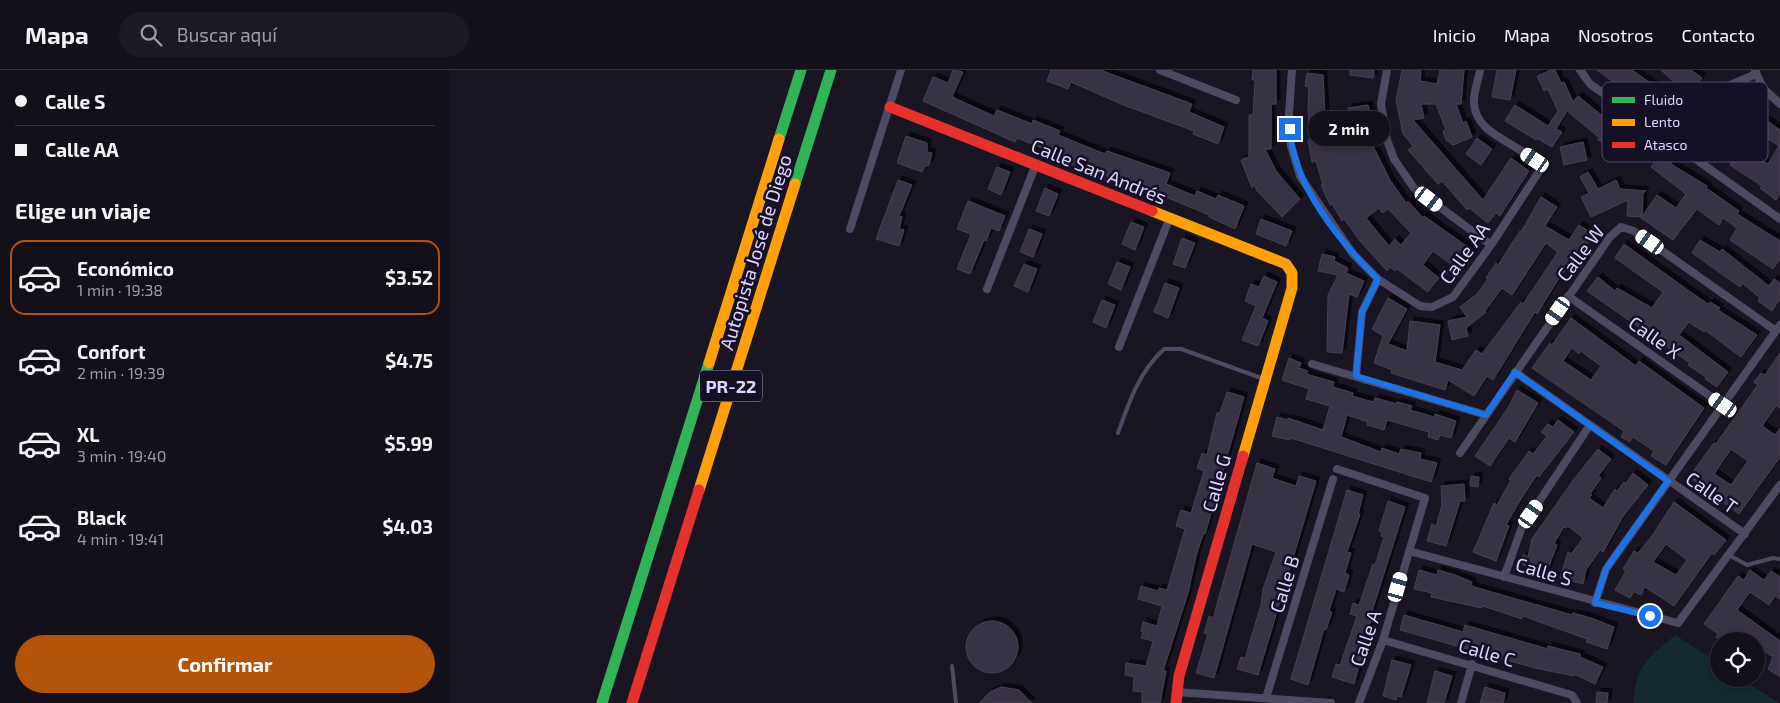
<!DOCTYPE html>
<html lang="es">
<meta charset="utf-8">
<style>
body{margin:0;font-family:"Exo 2",sans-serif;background:#1c1923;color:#f1f3f6;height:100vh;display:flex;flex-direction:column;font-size:19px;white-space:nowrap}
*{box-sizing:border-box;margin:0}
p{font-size:16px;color:#9d9da2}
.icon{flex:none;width:28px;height:28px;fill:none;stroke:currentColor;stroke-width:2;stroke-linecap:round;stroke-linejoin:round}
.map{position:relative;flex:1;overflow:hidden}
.side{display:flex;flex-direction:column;background:#13101a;width:450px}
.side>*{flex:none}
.banner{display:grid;align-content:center;height:110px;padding:0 15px;background:#13101a}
.fabs{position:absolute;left:1260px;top:562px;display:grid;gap:10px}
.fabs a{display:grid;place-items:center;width:55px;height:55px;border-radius:50%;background:#13101a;box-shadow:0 2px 12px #0003,0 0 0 1px #323039;font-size:25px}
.end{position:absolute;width:22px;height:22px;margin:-11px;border:6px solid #1a73e8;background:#fff;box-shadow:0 0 0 2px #fff}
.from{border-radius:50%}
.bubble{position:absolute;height:35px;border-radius:18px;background:#13101a;box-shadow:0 2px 12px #0003,0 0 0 1px #323039;font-size:16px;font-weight:700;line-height:35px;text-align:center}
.car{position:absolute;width:15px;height:30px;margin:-15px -8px;border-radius:6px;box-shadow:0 0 4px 1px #0007;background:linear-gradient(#fff 24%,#345 0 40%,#fff 0 76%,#345 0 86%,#fff 0)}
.banner b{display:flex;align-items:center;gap:18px;height:48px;font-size:19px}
.banner b+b{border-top:1px solid #323039}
.banner i{width:12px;height:12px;background:#f1f3f6}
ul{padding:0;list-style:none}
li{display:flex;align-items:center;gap:15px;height:75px;margin:0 10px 8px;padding:0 5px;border:2px solid transparent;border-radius:15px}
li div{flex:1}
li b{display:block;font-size:19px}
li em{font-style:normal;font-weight:700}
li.current{border-color:#b45309}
li>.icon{width:45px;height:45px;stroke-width:1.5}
h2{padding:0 15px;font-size:22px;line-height:60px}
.button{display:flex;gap:10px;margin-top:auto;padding:10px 15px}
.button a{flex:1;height:58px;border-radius:30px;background:#b45309;color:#fff;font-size:20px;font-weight:700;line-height:58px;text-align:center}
header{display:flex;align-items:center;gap:30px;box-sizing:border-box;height:70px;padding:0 25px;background:#13101a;border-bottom:1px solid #323039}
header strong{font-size:24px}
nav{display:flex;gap:28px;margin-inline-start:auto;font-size:18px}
.search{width:350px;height:45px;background:#1c1923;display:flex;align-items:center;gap:12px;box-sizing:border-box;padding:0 18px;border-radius:28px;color:#9d9da2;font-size:19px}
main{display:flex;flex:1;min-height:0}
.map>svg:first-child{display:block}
.grass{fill:#142b2f}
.building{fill:#383344;stroke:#464055;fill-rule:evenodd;filter:url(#shadow)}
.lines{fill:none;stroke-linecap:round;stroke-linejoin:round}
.lane{stroke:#4e4a62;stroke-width:4}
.street{stroke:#4e4a62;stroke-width:8}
.fast{stroke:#30b455;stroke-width:11}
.slow{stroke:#ff9f0a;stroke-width:11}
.jam{stroke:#e5322d;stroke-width:11}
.route{stroke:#1a73e8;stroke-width:6}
.labels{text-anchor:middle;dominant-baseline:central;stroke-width:5;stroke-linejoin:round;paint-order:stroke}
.shield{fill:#161027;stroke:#a39bbe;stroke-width:1}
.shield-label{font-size:18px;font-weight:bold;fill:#dfd6ff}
.street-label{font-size:19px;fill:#dfd6ff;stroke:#161027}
.key{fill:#161027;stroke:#524b68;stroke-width:1}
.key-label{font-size:14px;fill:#dfd6ff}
</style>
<header>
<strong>Mapa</strong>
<div class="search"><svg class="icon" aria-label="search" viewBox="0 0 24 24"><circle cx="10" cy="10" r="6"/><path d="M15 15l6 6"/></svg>Buscar aquí</div>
<nav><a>Inicio</a><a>Mapa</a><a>Nosotros</a><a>Contacto</a></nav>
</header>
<main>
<section class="side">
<div class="banner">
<b><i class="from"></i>Calle S</b>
<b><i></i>Calle AA</b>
</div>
<h2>Elige un viaje</h2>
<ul>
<li class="current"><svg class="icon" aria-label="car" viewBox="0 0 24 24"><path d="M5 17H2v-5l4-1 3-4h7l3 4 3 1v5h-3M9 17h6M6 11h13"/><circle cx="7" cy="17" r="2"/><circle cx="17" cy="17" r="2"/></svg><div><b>Económico</b><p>1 min · 19:38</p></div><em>$3.52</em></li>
<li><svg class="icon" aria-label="car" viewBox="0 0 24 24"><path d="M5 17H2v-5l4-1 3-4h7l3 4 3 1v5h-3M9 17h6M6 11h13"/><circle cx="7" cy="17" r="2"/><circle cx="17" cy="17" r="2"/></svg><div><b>Confort</b><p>2 min · 19:39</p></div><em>$4.75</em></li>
<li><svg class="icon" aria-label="car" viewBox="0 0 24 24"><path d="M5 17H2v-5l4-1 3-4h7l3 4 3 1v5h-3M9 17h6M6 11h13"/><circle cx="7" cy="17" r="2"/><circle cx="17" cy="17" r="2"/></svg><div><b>XL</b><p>3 min · 19:40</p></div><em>$5.99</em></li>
<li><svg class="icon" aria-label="car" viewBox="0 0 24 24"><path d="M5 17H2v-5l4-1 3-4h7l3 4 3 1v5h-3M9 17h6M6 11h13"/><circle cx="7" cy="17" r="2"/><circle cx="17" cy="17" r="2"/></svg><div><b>Black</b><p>4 min · 19:41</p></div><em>$4.03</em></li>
</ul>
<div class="button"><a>Confirmar</a></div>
</section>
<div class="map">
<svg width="1330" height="633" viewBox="0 0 1330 633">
<defs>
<filter id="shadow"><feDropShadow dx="4" dy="-4" stdDeviation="0" flood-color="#0009"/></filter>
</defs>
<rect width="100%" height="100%" fill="#191522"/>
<path class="grass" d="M1225,565L1269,593V609H1292L1329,633H1183C1187,593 1197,590 1225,565Z"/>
<path class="building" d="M503,0L513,2L502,27L544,46L547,40L582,54L583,50L610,61L608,65L655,84L657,81L720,103L716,114L745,126L747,121L766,129L768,125L794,136L785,159L759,147V145L711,125V127L638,99L637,101L610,90L612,86L567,68L565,72L473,31L483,7L498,13Z
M601,0H650L742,34L739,42L774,57L768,74L743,64L744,61L671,34L621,12L618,19L597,11Z
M803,0H826V34H821V79H815L826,101L850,129L832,147L808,122L803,114L802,118L791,90L799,87V45H803L805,10H802Z
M900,0H924L923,8L900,5Z
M952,0H971L970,11L987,14L990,0H1014L1011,34H1006L1013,53L1016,51L1022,67L1003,75L996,70L993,61L996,60L986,34H971L974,48L963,50L1033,130L1061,88L1079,101L1050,146L1046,143L1038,153L1019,138L1017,140L992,111L988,114L958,80L963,76L953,64L946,30Z
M1047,0H1066L1060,30L1042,27Z
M1101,0H1105L1111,13L1114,12L1123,32L1128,26L1156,49L1187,71L1178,86L1177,81L1165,74L1161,79L1147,69H1151L1117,41L1106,59L1112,62L1102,77L1087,68L1086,70L1055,51L1065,35L1098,56L1108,41L1098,19L1094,21L1087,6Z
M1147,0H1182L1233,36L1219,59L1193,43L1197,37Z
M1211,0H1241L1252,8L1239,26Z
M857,3L873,5L876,67L894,63L892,58L900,56L898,38L918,35L927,72L922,74L940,110L956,133L958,131L973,148L974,146L1022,180L1019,185L1022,187L1017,194L1013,191L1008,199L983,181L973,195L989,208L978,222L947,199L945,201L940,197L937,201L910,171L894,149L892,151L882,134L880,135L871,115H873L866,91L862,92L858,70H860L858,39L859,17L855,16ZM929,138L932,143L938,139L961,163L951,175L945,169L939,176L916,148Z
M1282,26L1315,46L1313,48L1330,60V124L1326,130L1310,118L1312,116L1280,95L1282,93L1247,71L1257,57L1273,68L1276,64L1289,74L1288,76L1318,94L1329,76L1289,50L1287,52L1272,42Z
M456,66L477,73V82L482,83L479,95L474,97L472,102L447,93Z
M1027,68L1042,79L1031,95L1016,84Z
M1133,72L1137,90L1114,95L1110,77Z
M1211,84L1224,96L1257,116L1256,118L1289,141L1287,144L1330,171V189L1323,199L1280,170L1287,158L1273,148L1269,155L1247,139L1223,170L1191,148L1207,125L1226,138L1236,124L1201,97Z
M547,97L560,102L551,125L538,119Z
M1138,102L1148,119L1166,110L1170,119L1196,121L1193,123L1192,147L1177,146L1178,130L1141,147L1131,127L1139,123L1130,107Z
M448,110L462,115L449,146L452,147L449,159L454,160L449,176L426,169Z
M595,118L608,124L599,146L586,141Z
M1091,127L1107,137L1095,156L1119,170L1129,155L1144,165L1124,194L1122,192L1109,208L1087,244L1085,242L1043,310L1037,306L1024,326L998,310L995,320L941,303L942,300L924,293L933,266L922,259L938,228L957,239L938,274L957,281L960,251L990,255L985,292L1012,300L1026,280L1032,284L1071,232L1073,234L1108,182L1096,173L1062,225L1052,218L1034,242H1036L1016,258L1018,266L1002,270L998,251L1017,247L1010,237L1027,224L1038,209L1036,208L1046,193L1048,195L1070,161L1071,162Z
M518,131L555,146L549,161L541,158L536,171L534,170L520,204L507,199L521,164L507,159Z
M811,149L842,161L836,176L806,164Z
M681,152L694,157L685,180L672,174Z
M579,159L592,164L583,187L570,182Z
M732,168L745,173L735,198L723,194Z
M1250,170L1270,182L1272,179L1319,216L1324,209L1330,213V229L1322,241L1308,231L1310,228L1292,213L1290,217L1242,183Z
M1174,174L1239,221L1258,234L1260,232L1270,238L1268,240L1307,265L1291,287L1255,260L1254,262L1239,252L1229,265L1278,302L1267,317L1255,309L1256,307L1238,295L1240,293L1137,221L1148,207L1165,221L1167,218L1202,238L1213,222L1165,188Z
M872,184L885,187L884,191L898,198L896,203L914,211L907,227L899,224L892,283L877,282L878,225L888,205L868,201Z
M667,192L680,197L671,220L658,214Z
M574,194L587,199L578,222L564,216Z
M814,206L827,212L812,248L818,251L808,276L792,270L806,236L795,231L801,214L809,217Z
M715,213L729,218L718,248L704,242Z
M652,230L665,235L656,258L643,252Z
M1121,248L1186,296L1189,291L1254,338L1216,395L1201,386L1204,381L1183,367L1180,372L1171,367L1174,361L1082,298L1100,273L1102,275ZM1122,278L1129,284L1131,281L1151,296L1141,310L1113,291Z
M1330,283V338L1326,336L1312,356L1325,365L1330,358V387L1289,444L1239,407L1264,373L1266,374L1302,323L1308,315L1304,312L1311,303L1315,305ZM1281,379L1298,391L1281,415L1264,404Z
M839,288L851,293L849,298L858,301L856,304L884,312L883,317L903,323L902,326L923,332L925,328L947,334V332L962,336L960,340L984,347L985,344L1006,351L1001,368L990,365L988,370L978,367L979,362L937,350L934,360L917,355L918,352L897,345L891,367L931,382L932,378L949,384L951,379L971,383L970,389L987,393L981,412L841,368L840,370L822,366L827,347L838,350V348L873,360L880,336L856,329L859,319L832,310Z
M1067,320L1088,333L1065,372L1059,368L1040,396L1025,386L1058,338Z
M777,322L794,327L755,464H753L746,486L738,523L713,601H716L710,633H692V622L683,621L684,607L675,605L676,593L696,596L703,571L691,568L693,562L691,561L693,552L707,556L712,536L688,529L691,516L708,521L709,518L717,520L735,459L726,456L731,440L741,443L754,401L747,398L752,383L757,385L767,343H770Z
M1108,350L1124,362L1089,407L1087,405L1071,429L1056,455L1059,456L1046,491L1023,482L1044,433L1047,435L1061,410L1059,409L1079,381L1083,384L1097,366L1091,362L1098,354L1103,357Z
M1148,379L1161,389L1148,406L1151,408L1140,424L1142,425L1139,428L1153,438L1165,419L1167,421L1174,412L1176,413L1183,403L1198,415L1174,445L1153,482L1150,480L1136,500L1133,514L1110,508L1118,482L1121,484L1133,468L1118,456L1116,458L1114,457L1104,473L1107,475L1096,504L1069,493L1073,485L1078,487L1082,469L1124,409Z
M807,393L825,399L822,408L846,416L849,406L866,411L808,605L787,599L791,587L795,588L811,535L813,519L826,482L802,474L764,608L746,603L758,564L754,563L759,546L763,548Z
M1021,406L1029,407L1028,417L1020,416Z
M1014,414L1015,431H1010L996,476L977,471L982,454L986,456L992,435L991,416Z
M897,420L913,425L908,444H910L897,482L901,483L895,503L899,505L894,522L886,519L879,541L882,542L876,560L874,559L858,615L841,609Z
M938,431L955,437L919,551H921L904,614L882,607L886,594L890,595L907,546L900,544L903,533L909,535L923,494L925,495L934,467L931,466L932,462L929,461Z
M1224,432L1276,470L1264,485L1262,483L1224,536L1195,517L1191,525L1184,522L1180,528L1165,520L1176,501L1173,499L1184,481L1188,483L1202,466ZM1216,474L1237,490L1226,505L1203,492Z
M969,500L987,505L988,500L1005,505L1022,512L1021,515L1024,517L1122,545L1123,543L1141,548L1164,557L1157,579L1136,572L1137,569L1073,546L1072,549L1033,536L1032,538L981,527L982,523L964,519Z
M1300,500L1314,510L1321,501L1330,507V529L1325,526L1319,535L1300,522L1287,540L1330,571V607L1318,599L1323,587L1306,576V571H1272L1266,567L1268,564L1254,554L1288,506L1294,510Z
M954,545L1013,562L1015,555L1098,579V576L1130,584V587L1153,597L1145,614L1124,604V606L1085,598L950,560Z
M516 577a26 26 0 1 1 52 0a26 26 0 1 1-52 0Z
M942,590L961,595L951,627L947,626L946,630L933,626Z
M985,601L1002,606L994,633H977Z
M551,617L569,620L582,633H529L540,622Z
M1035,617L1055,623L1053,633H1030Z
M1147,622L1158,623L1157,633H1146Z"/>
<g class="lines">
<path class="lane" d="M668,363C679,332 689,302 714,279H731L814,309
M1279,485L1297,495L1323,488L1330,489
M502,596L506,633"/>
<path class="street" d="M710,0L786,30
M842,0L839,43L841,76L850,106L903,184L928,209L970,236L982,237L1003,227L1041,175L1090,100C1076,72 1027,69 1024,34C1023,24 1028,11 1030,0
M937,0L931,34L937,70L944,89L964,118L1041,175
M1130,0L1140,14L1330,149
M1305,0L1313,18L1330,34
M1225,75L1255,29L1271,19L1306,4
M400,159L451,0
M537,219L586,94
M1118,226L1273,335
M669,277L720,147
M862,294L1036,345
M1065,302L1295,464
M906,306L912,242L928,209
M1010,383L1160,167L1171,157L1184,161L1326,261
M887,399L975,428L933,570L909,633
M959,481L1228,553L1330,415
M1054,507L1072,457L1140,355
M1145,533L1156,499L1330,255
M933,570L1122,625L1127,633
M726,622L881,633
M816,628L883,409
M1011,633L1022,594"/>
<path class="fast" d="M329,69L351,0
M345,114L381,0
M152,633L259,293"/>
<path class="slow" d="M702,141L836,194L842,203V218L793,386
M259,293L329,69
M249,420L345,114"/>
<path class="jam" d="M440,37L702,141
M182,633L249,420
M726,633L729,606L793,386"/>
</g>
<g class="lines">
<path class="route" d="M840,59C843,115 889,171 928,209L912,242L906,306L1036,345L1065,302L1218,411L1156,499L1145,533L1200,546"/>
</g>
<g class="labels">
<rect class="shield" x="250" y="300.5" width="62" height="31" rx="4"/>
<g class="shield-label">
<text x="281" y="316">PR-22</text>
</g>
<g class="street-label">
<text transform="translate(649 101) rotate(22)">Calle San Andrés</text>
<text transform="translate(305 182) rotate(-73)">Autopista José de Diego</text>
<text transform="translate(1014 183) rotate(-54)">Calle AA</text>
<text transform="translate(1130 183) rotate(-53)">Calle W</text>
<text transform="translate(1205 267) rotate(35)">Calle X</text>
<text transform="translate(766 413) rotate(-74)">Calle G</text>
<text transform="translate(1262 422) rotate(35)">Calle T</text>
<text transform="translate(1094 501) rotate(16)">Calle S</text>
<text transform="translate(834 514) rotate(-73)">Calle B</text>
<text transform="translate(915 568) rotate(-71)">Calle A</text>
<text transform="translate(1037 582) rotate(16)">Calle C</text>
</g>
</g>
<rect x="1152" y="12" width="166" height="80" rx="8" class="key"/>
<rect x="1162" y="27" width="23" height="6" fill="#30b455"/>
<rect x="1162" y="49" width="23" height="7" fill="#ff9f0a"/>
<rect x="1162" y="72" width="23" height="6" fill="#e5322d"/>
<g class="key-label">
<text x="1194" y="35">Fluido</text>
<text x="1194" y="57">Lento</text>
<text x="1194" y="80">Atasco</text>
</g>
</svg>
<div class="fabs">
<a><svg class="icon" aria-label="locate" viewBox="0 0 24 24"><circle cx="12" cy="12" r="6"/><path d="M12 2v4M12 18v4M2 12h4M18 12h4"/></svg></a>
</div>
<i class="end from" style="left:1200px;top:546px"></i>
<i class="end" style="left:840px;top:59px"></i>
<div class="bubble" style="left:858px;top:41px;width:82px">2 min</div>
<i class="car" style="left:1085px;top:90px;rotate:304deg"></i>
<i class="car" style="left:979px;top:129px;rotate:127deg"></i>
<i class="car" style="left:1200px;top:172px;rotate:305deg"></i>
<i class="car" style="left:1108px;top:241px;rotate:215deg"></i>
<i class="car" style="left:1273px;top:335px;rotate:305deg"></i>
<i class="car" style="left:1081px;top:444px;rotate:35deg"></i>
<i class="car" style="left:948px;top:517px;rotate:16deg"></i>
</div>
</main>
